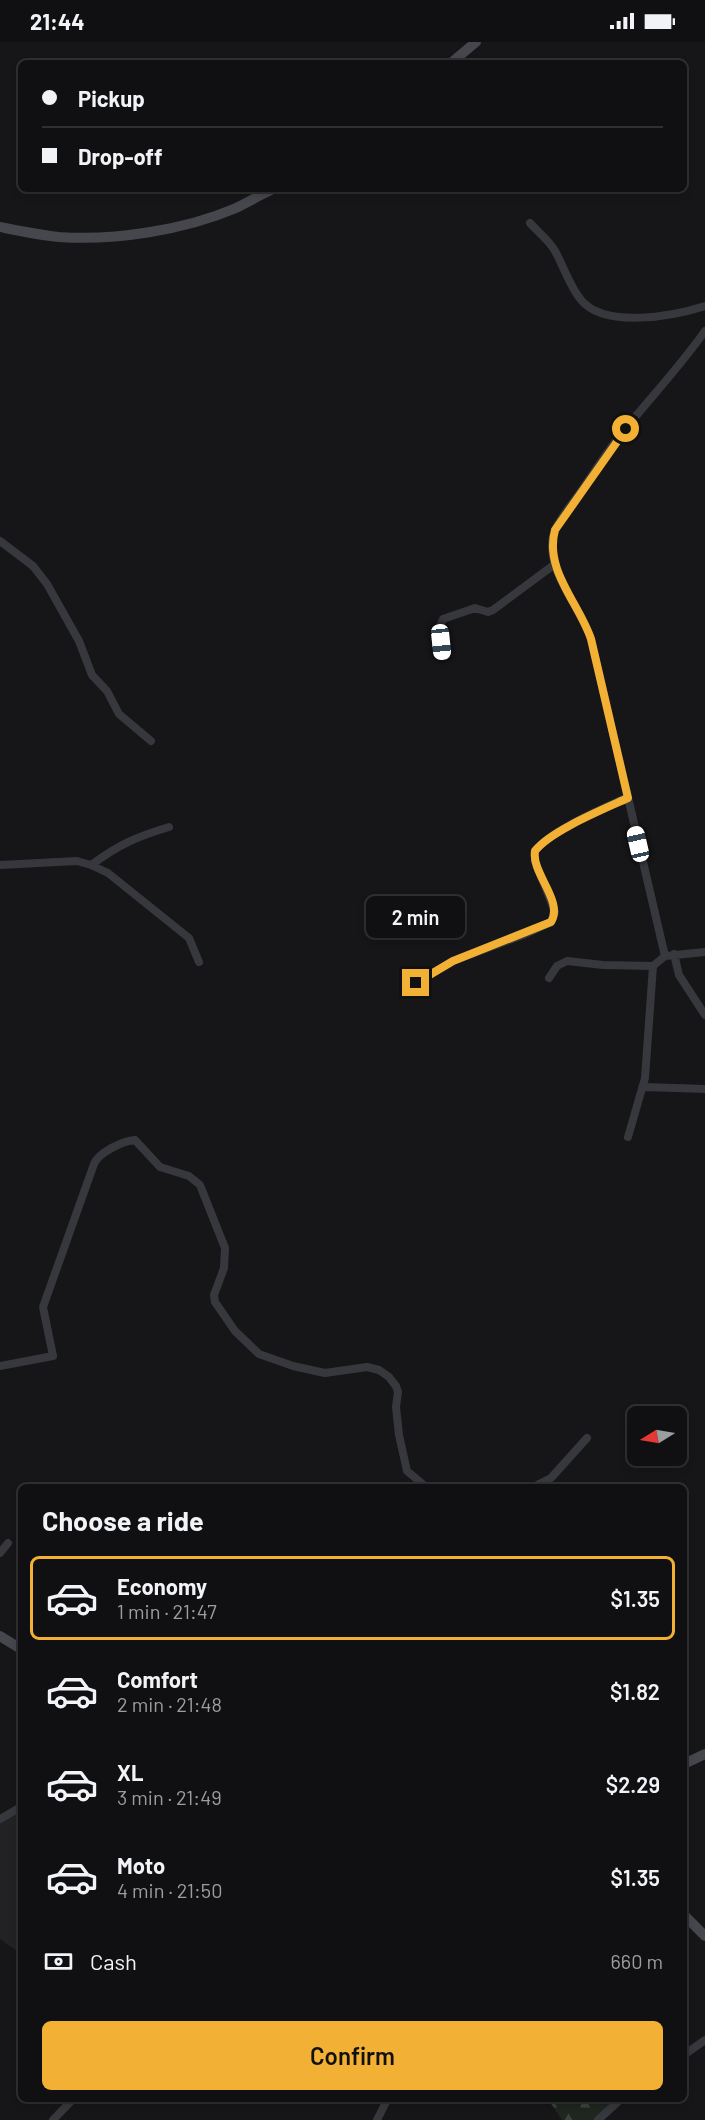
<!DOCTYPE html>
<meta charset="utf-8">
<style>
body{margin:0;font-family:Barlow,sans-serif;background:#19191b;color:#f1f3f6;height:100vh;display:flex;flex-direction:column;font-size:22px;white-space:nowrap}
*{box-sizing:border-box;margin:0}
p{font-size:20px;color:#9c9d9f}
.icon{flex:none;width:33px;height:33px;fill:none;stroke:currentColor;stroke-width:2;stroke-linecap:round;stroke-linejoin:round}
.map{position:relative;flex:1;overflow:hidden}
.side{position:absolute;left:18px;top:1442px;width:669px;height:618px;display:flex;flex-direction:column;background:#101012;border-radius:9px;box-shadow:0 3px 9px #0003,0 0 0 2px #303032}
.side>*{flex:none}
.guide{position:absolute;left:18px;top:18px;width:669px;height:132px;border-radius:9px;box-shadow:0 3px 9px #0003,0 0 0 2px #303032;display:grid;align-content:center;height:132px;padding:0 24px;background:#101012}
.needle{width:39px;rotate:259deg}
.controls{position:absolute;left:627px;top:1364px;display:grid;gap:12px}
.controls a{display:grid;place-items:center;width:60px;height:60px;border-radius:9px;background:#101012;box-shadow:0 3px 9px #0003,0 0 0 2px #303032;font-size:30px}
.end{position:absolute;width:27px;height:27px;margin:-14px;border:8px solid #f2b134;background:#111;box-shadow:0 0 0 3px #111}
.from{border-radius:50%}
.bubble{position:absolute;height:42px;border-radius:9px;background:#101012;box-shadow:0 3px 9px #0003,0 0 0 2px #303032;font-size:20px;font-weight:600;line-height:42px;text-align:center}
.car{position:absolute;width:18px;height:36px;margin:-18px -9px;border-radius:8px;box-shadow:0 0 4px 2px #0007;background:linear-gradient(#fff 24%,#345 0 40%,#fff 0 76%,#345 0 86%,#fff 0)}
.guide b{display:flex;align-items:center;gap:21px;height:57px;font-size:22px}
.guide b+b{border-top:2px solid #303032}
.guide i{width:15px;height:15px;background:#f1f3f6}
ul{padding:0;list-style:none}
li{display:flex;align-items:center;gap:18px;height:84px;margin:0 12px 9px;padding:0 12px;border:3px solid transparent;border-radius:9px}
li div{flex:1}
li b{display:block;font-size:22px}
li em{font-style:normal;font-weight:600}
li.active{border-color:#f2b134}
li>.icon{width:54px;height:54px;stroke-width:1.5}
h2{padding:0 24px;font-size:27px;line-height:72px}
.pay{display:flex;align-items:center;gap:15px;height:66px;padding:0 24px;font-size:22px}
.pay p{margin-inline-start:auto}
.cta{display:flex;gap:12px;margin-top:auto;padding:12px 24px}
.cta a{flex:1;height:69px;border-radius:9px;background:#f2b134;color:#111;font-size:24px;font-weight:600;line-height:69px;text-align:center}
.status{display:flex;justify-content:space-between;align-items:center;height:42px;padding:0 30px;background:#101012;direction:ltr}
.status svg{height:16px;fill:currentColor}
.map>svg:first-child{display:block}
.built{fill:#222225}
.forest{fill:url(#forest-firs)}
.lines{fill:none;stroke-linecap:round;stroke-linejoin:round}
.street{stroke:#37383d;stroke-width:8}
.secondary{stroke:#45474d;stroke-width:10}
.route{stroke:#f2b134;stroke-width:8}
</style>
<div class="status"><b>21:44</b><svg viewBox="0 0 49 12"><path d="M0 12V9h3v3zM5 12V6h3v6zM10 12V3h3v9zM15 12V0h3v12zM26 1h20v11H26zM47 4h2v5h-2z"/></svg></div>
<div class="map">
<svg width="705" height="2078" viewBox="0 0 705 2078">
<defs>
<pattern id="forest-firs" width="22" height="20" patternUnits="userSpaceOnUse" patternTransform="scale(1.5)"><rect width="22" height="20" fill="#1e261f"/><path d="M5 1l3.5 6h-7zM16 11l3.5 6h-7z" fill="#3c433d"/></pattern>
</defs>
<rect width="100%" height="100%" fill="#161618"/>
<path class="built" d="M21,1766V1912L0,1897V1781Z"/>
<path class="forest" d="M548,2057H613L597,2078H562Z"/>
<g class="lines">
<path class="street" d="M530,181C538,190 549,198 555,209C564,225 569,243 581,258C605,287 674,274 705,264
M705,289C681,323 653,353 627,385C609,406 594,430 579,452C568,468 551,485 552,505C553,538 581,566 591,597L665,914L705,910
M0,499L33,524L47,542L79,599L92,633L107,649L119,672L151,699
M442,614L439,586L443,577L475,566L488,570L493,568L555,522
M0,823L77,819L91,823L108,831L189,896L199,920
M91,823C120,802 136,795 169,785
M674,912L679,933L705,973
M549,936L557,924L567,919L603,923L653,924L665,914
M416,941L453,919L523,893L551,880L555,870L535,819V809C551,788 602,767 628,755
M644,1045L705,1047
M628,1095L645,1036L653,924
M0,1324L53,1314L43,1265L94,1122C99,1110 123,1099 135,1098L160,1125L189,1134L200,1143L225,1206L224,1226L214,1253L215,1260L235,1289L259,1312L293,1324L325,1331L367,1325L379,1328L389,1335L396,1344L398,1350L396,1365L399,1393L407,1429L425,1444
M535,1444L551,1436L587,1396
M0,1511L8,1501
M0,1777L21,1765
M684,2013L705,1998
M53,2078L74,2056
M377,2078L388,2056
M598,2078L622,2056"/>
<path class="secondary" d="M451,21L476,0
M0,185C20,189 39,193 59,195C114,199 185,188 236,166C248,160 260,153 273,147
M0,1594L21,1607
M684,1722L705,1712
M684,1873L705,1894"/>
</g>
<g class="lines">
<path class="route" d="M416,941L453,919L551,880C564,859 531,831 535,809C550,789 604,767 628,756L591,597C579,561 544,528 555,488L626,387"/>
</g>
</svg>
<div class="controls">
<a><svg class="needle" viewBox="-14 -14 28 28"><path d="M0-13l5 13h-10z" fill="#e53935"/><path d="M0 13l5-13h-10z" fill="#9c9d9f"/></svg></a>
</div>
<i class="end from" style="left:626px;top:387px"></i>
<i class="end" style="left:416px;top:941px"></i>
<div class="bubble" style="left:366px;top:854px;width:99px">2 min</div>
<i class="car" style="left:441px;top:600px;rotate:174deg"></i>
<i class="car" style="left:638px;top:802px;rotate:347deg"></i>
<div class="guide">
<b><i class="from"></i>Pickup</b>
<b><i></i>Drop-off</b>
</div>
<section class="side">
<h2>Choose a ride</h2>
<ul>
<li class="active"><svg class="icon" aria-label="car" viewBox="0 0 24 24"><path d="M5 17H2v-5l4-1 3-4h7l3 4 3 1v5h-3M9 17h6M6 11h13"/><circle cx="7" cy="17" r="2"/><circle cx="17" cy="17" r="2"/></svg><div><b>Economy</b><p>1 min · 21:47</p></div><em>$1.35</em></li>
<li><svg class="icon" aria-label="car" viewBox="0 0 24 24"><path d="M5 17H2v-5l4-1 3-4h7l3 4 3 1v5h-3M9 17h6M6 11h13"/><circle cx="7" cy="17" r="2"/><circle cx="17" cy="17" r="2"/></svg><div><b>Comfort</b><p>2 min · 21:48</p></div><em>$1.82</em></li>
<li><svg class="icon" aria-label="car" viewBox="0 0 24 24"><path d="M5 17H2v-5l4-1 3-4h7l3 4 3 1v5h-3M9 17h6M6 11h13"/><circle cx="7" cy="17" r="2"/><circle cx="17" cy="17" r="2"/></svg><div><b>XL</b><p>3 min · 21:49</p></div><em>$2.29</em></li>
<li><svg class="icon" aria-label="car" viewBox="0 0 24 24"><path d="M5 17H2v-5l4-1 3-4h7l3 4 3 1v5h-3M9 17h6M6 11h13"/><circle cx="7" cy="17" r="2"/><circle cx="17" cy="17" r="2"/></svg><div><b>Moto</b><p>4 min · 21:50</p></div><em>$1.35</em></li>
</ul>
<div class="pay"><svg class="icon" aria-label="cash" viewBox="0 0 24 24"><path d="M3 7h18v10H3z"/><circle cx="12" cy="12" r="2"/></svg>Cash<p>660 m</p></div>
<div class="cta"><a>Confirm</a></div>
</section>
</div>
